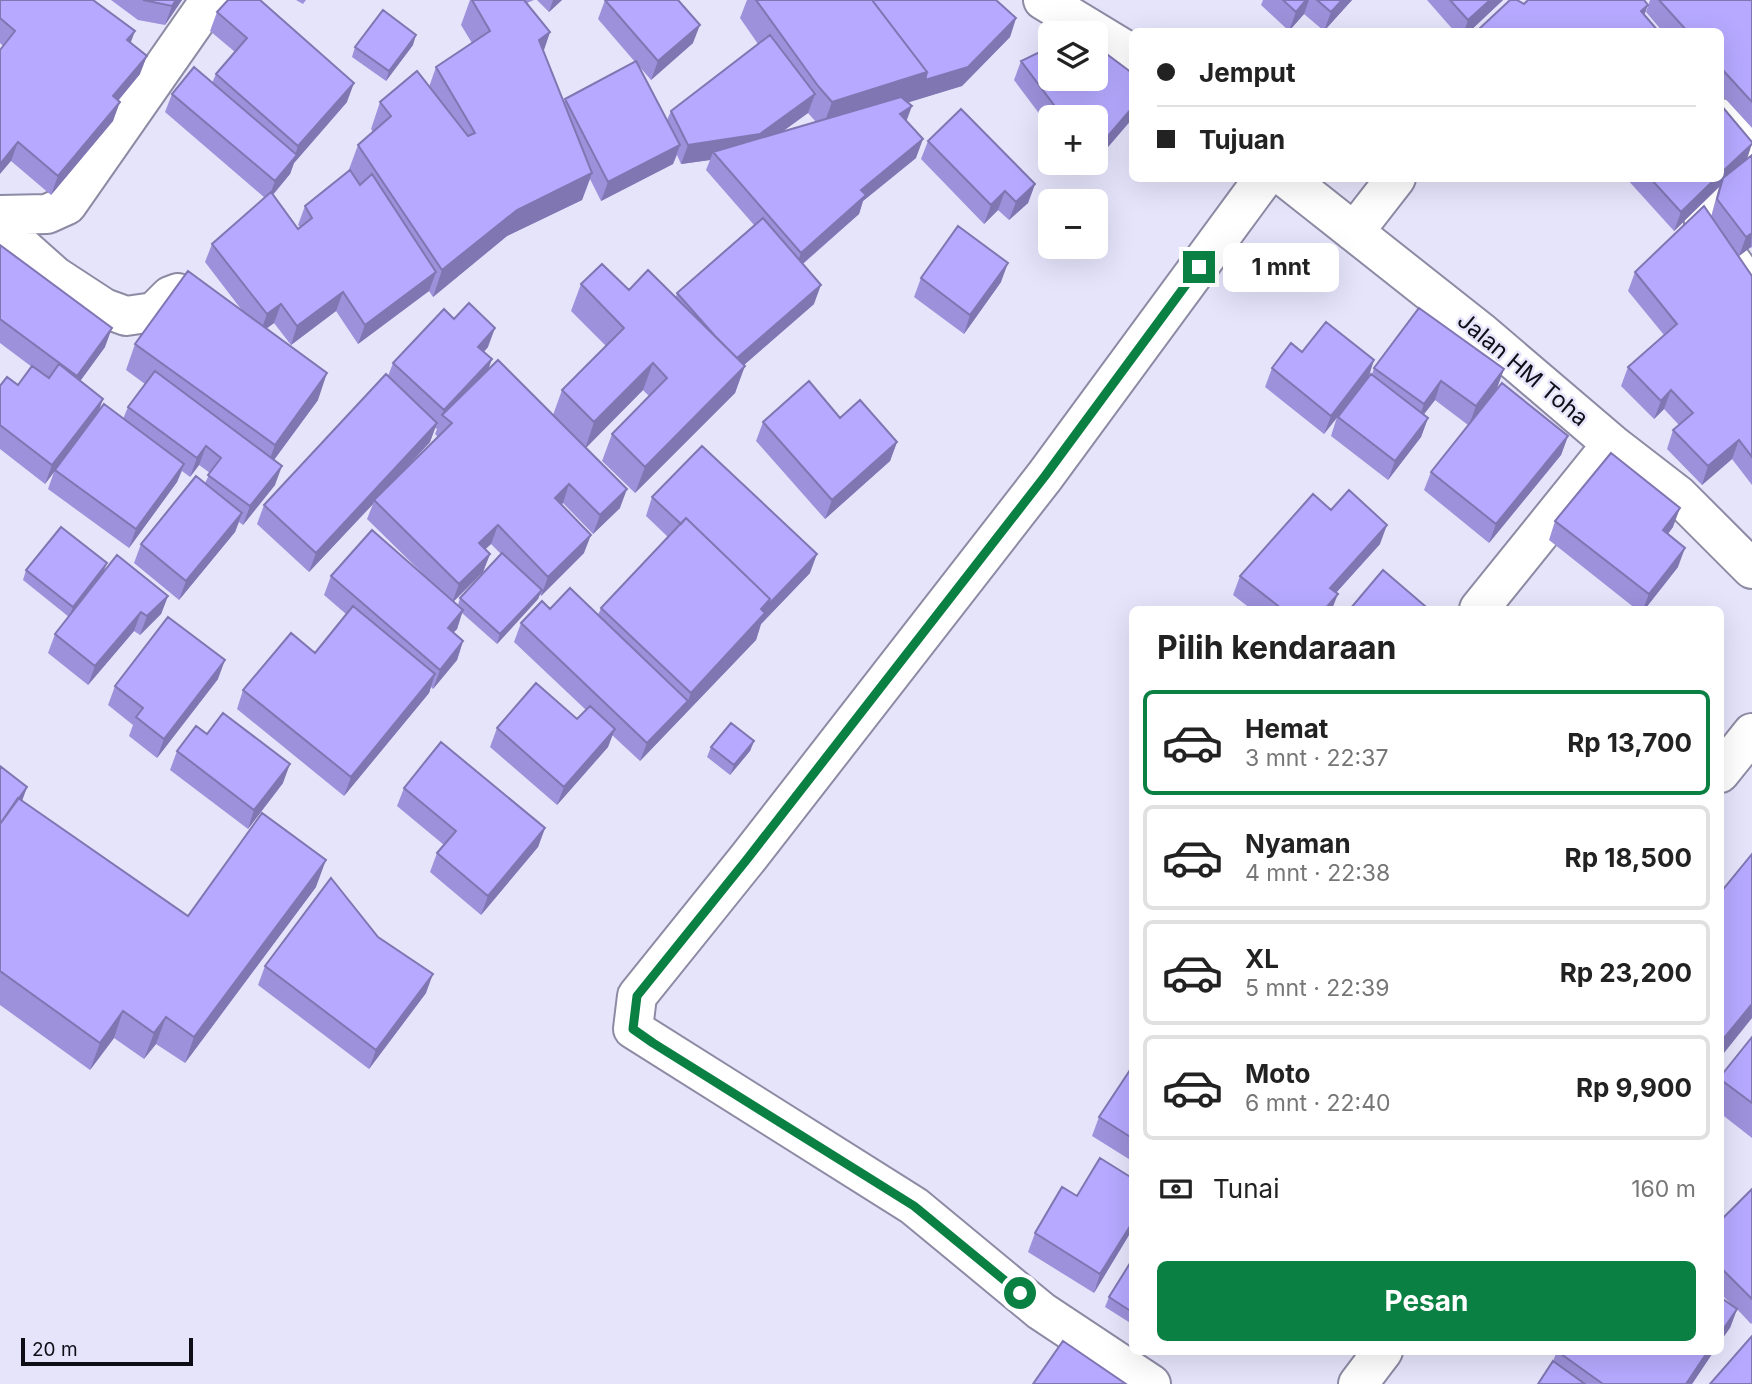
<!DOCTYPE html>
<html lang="id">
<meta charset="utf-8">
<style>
body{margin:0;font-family:Inter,sans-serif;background:#f2f2f2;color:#222;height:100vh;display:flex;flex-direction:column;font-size:26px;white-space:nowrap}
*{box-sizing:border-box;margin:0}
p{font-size:23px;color:#767676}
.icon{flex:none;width:38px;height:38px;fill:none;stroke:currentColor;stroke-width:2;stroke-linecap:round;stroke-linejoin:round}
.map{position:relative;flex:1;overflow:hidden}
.side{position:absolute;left:1129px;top:606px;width:595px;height:749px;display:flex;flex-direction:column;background:#fff;border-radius:10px;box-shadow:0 7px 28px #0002}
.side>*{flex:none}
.hud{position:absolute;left:1129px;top:28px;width:595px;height:154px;border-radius:10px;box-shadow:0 7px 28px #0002;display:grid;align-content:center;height:154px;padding:0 28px;background:#fff}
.controls{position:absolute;left:1038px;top:21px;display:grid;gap:14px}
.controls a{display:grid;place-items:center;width:70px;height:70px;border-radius:10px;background:#fff;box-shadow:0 7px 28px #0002;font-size:35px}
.scale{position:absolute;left:21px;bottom:18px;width:172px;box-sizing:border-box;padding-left:7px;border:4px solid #0f0e17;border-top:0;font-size:19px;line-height:24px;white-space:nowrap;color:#0f0e17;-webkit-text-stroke:5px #e6e4fb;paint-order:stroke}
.end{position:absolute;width:32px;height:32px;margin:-16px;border:9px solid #0b8043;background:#fff;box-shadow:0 0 0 4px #fff}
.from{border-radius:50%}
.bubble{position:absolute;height:49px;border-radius:10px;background:#fff;box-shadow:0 7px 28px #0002;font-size:23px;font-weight:700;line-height:49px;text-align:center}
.hud b{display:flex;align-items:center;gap:24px;height:66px;font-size:26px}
.hud b+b{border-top:2px solid #e0e0e0}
.hud i{width:18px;height:18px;background:#222}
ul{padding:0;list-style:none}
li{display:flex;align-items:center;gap:21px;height:105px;margin:0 14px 10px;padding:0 14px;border:4px solid #e0e0e0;border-radius:10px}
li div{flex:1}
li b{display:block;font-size:26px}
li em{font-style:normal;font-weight:700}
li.current{border-color:#0b8043}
li>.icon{width:63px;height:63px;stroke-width:1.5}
h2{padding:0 28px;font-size:32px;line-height:84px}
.pay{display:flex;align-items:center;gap:18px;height:77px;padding:0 28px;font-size:26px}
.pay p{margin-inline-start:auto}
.action{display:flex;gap:14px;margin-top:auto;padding:14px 28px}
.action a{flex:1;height:80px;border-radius:10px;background:#0b8043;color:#fff;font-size:28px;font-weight:700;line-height:80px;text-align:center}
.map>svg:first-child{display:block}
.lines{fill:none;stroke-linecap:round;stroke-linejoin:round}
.minor-casing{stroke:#8d8aa4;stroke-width:42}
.minor{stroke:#fff;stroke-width:38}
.wall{fill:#9d91db;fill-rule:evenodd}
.shaded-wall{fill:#7f76b2}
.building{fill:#b6a9ff;stroke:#7f76b2;stroke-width:2}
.route{stroke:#0b8043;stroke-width:9}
.labels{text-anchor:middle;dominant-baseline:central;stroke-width:5;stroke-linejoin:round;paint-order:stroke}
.street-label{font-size:23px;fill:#0f0e17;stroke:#e6e4fb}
</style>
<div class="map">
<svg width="1752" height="1384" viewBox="0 0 1752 1384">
<rect width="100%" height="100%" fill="#e6e4fb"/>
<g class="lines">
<g class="minor-casing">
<path id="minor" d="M1043,0L1132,54
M1720,118L1750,155L1745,168L1703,208L1704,223L1752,290
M1286,178L1482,333L1612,444L1678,495L1752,569
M0,215L47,214L67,205L210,0
M0,227L55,276L104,308L126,316L154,312L170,296L178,293L213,316
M1354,232L1396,178
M1479,609L1612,444
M1720,773L1752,733
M1151,1384L1041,1311L914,1206L633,1029L637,996L748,858L1045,476L1264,178
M1358,1384L1383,1351"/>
</g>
<use href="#minor" class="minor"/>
</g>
<path class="wall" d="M0,0L131,43L140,74L118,101L113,121L51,195L11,161L3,46L0,43Z
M111,0H182L165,25L138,20Z
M296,0H306L303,4Z
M470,0H534L527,3L550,32L543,51L564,103L565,99L635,62L598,19L605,0L693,43L651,80L639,66L667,120L671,111L758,44L740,18L747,0H996L1016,18L1010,37L962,86L908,102L906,121L916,158L863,201L859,214L803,264L814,304L744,365L735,393L635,493L602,461L612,434L649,396L643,390L585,448L620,508L593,534L563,503L561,504L584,553L541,596L540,594L538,599L497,644L462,613L457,629L453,632L463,641L457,660L433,689L431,687L429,693L344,796L237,709L243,690L315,653L346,614L324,595L331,576L424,575L367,519L373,504L309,572L257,524L264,505L388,376L393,363L454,319L488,347L484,352L492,359L488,370L553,415L562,390L606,346L571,311L581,284L676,297L677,293L754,225L706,170L710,160L681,164L677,155L673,164L601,201L590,179L582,200L507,236L433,297L429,291L358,344L336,311L291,345L274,323L266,329L318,400L274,460L275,485L243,525L239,522L235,532L179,600L134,563L141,544L205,483L210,473L199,465L190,477L182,471L177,482L129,548L48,489L54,472L45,484L0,449V386L18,385L32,367L0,343V245L105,347L80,381L103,399L99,411L123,419L128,407L145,384L126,370L135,344L244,313L205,262L212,244L265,198L165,112L172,94L212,83L216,74L235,52L210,31L217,12L347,102L294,163L290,174L273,195L298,229L300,227L298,225L305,206L348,172L358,145L373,132L371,129L380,102L429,87L436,67L472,43L461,25ZM808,113L816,122L783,131ZM435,428L437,429L435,434L438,437L401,473L430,442ZM491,544L501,554L460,598L458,605L454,601L483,572L490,554L485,549Z
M537,0H562L549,12Z
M1263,0H1352L1324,31L1304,14L1289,31L1261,5Z
M1427,0H1503L1469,32H1455Z
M1650,0H1752V128L1720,93V32H1663L1646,12Z
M413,45L386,81L352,57L355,47Z
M1021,61L1132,73V119L1096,161V117H1050V128L1014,80Z
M928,141L1035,184L1028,203L1009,220L998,210L984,224L921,159Z
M1752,155V248L1751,247L1739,256L1752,276V485L1732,459L1702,485L1667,449L1673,430L1679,425L1664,409L1654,419L1621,386L1628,367L1664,335L1628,291L1635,272L1711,217L1719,187L1674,231L1626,178H1720Z
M1076,163H1094L1084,174Z
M921,278L1001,282L964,334L914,297Z
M1302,352L1368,378L1372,374L1374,368L1504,369L1497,388L1477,414L1568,436L1561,455L1489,543L1424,490L1431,472L1468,425L1435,400L1424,414L1428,418L1421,437L1388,480L1331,436L1337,417L1324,434L1265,387L1272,368Z
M840,418L897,442L890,461L825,519L756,441L763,422Z
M652,497L810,573L761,624L756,640L640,761L612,735L608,747L557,805L490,747L497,728L577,719L586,710L514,642L521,623L598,615L601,608L668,537L646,516Z
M1331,510L1380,544L1336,593L1332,609H1251L1233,595L1240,576Z
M1555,521L1673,527L1668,534L1678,567L1645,609H1636L1549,540Z
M26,570L104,573L168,596L161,614L140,635L134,631L88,685L48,653L55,634L69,617L23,580Z
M218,679L157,758L129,736L133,725L108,705L115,686Z
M207,734L283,783L248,829L170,770L177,751Z
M754,741L750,751L730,775L707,757L711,747Z
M0,766L27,787L22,801L188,916L316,887L185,1063L156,1044L144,1059L114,1038L90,1070L0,1005Z
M404,788L545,828L538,847L481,915L430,872L437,853L444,845L397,806Z
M378,937L426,993L369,1069L258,985L265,966Z
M1752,1037V1138L1720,1113V1077Z
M1132,1067V1161L1092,1136L1099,1117Z
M1132,1178V1230L1094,1293L1028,1252L1035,1233L1077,1196Z
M1752,1189V1323L1751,1324L1737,1309L1730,1328L1734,1307L1720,1293V1221Z
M1132,1260V1324L1105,1307L1109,1297Z
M1557,1351H1714L1692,1384H1538L1553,1361Z"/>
<path class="shaded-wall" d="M176,0H182L165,25L172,6Z
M553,0H562L549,12Z
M1306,0H1309L1304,14L1289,31L1296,12Z
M1342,0H1352L1324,31L1331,12Z
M1490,0H1503L1469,32H1464L1468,20Z
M1648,5L1641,24V11Z
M1016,18L1010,37L962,86L822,129L832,102L927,72Z
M700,25L693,43L651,80L658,61Z
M135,31L128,50L127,40Z
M550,32L541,59L539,40Z
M416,35L413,45L386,81L389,71Z
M147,56L140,74L106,115L113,96Z
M354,83L347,102L294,163L290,174L268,200L275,181L294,158L298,146Z
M815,94L808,113L753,153L713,152L710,160L681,164L688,145Z
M120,102L113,121L51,195L58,176Z
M912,106L905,125L900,114Z
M1132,108V119L1096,161V150Z
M923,139L916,158L863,201L859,214L794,271L801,253L861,190Z
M18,142L11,161L0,174V164Z
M1752,144L1746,162L1723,178L1719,187L1674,231L1681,212L1716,178H1720V174Z
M680,145L673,164L601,201L608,182Z
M1088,163H1094L1084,174Z
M592,173L582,200L507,236L433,297L442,270L517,210Z
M1035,184L1028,203L1009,220L1016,202Z
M1005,191L998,210L984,224L991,205Z
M1752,233L1751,247L1739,256L1746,237Z
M1008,263L1001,282L964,334L970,315Z
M436,272L429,291L358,344L365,325Z
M821,285L814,304L729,378L735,360Z
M343,292L336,311L291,345L297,326Z
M281,304L274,323L260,333L267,314Z
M112,328L105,347L70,395L77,376Z
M495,328L488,347L471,365L478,347Z
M492,359L485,378L442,415L444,410Z
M1374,360L1368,379L1324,434L1331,416Z
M653,363L643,390L585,449L594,422Z
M745,366L735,393L635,493L645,467Z
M1504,369L1497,388L1469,425L1476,406Z
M327,373L318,400L265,472L275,445Z
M1441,381L1435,400L1417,423L1424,404Z
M1671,390L1664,409L1654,419L1661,401Z
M103,399L96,417L45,484L52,465Z
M1428,418L1421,437L1388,480L1395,461Z
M437,423L430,442L375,501L374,500L373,504L309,572L316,553Z
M1568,436L1561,455L1489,543L1496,524Z
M1739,440L1732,459L1702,485L1708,466Z
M897,442L890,461L825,519L832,500Z
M206,446L199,465L190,477L197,458Z
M184,464L177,482L129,548L136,529Z
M282,466L275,485L243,525L250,506Z
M569,484L563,503L548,517L555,498Z
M627,489L620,508L593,534L600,515Z
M1680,508L1673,527L1656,549L1663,530Z
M242,513L235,532L179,600L186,581Z
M498,525L491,544L472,562L479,543Z
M1387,525L1380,544L1324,606L1330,588Z
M591,535L584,553L541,596L548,577Z
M1685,548L1678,567L1645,609H1643L1649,594Z
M490,554L483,572L452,603L459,584Z
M817,554L810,573L761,624L756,640L640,761L647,743L688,701L691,693L770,599Z
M107,563L103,573L69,617L73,607Z
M542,590L538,599L497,644L500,634Z
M1338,594L1332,609H1325Z
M168,596L161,614L140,635L147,616Z
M463,610L457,629L441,646L448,628Z
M141,612L134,631L88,685L95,666Z
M463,641L457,660L433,689L440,670Z
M225,660L218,679L157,758L164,739Z
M435,674L429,693L344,796L351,777Z
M615,729L608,747L557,805L564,787Z
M754,741L750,751L730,775L734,765Z
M290,764L283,783L248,829L254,810Z
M27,787L20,806L0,826Z
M545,828L538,847L481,915L488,896Z
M326,860L316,887L185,1063L194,1037Z
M433,974L426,993L369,1069L376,1050Z
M1752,1004V1018L1720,1058V1043Z
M123,1011L114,1038L90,1070L100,1043Z
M166,1017L156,1044L144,1059L154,1033Z
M1132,1223V1230L1094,1293L1100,1274Z
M1737,1309L1730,1328L1720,1342V1334Z
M1708,1351H1714L1692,1384H1686Z"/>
<path class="building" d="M0,0H93L135,31L127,40L147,56L113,96L120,102L58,176L18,142L0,164V50L15,31L0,18Z
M143,0H176L172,6Z
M228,0H260L354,83L298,146L216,74L247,38L217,12Z
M472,0H524L550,32L539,40L592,173L517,210L442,270L358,145L391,116L380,102L417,71L468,136L475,133L436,67L490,31Z
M605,0H678L700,25L658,61Z
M756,0H872L927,72L832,102L818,86Z
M872,0H996L1016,18L968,67L925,80L927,72Z
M1283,0H1306L1296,12Z
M1317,0H1342L1331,12Z
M1450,0H1490L1468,20Z
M1510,0H1517L1524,4L1528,0H1644L1648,5L1641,11L1659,32H1482L1479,29Z
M1659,0H1752V102L1720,67V32H1688Z
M383,10L416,35L389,71L355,47Z
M770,35L815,94L760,134L688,145L671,111Z
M1096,46L1132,73V79L1131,81L1132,82V108L1096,150V117H1063L1021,61L1050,47V79H1096Z
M636,61L680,145L608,182L565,99Z
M194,67L297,155L275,181L172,94Z
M901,97L912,106L900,114L923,139L861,190L866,195L801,253L713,152Z
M1720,104L1752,142V144L1720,174Z
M961,109L1035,184L1016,202L1005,191L991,205L928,141Z
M1752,155V233L1746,237L1717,199L1723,178Z
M350,170L360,185L372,174L436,272L365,325L343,292L297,326L281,304L267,314L212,244L271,192L298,229L312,218L305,206Z
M1650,178H1716L1681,212Z
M1704,206L1752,276V457L1739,440L1708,466L1673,430L1693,413L1671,390L1661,401L1628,367L1677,324L1635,272Z
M763,218L821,285L737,358L715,336L677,293Z
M958,226L1008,263L970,315L921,278Z
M0,245L112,328L77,376L0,319Z
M602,264L629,290L648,270L745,366L645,467L612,434L667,378L653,363L594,422L562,390L624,328L581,284Z
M188,271L327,373L275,445L135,344Z
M469,303L495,328L478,347L492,359L444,410L393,363L444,309L454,319Z
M1419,308L1504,369L1476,406L1441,381L1424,404L1374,368Z
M1326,322L1374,360L1331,416L1272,368L1291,343L1302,352Z
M498,360L627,489L600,515L569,484L555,498L591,535L548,577L498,525L479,543L490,554L459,584L374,500L452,423L442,415Z
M59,364L103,399L52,465L0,425V386L7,377L18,385L32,366L49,378Z
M155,371L282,466L250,506L208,475L221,458L206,446L197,458L128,407Z
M386,374L437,423L316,553L264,505Z
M1371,374L1428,418L1395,461L1338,417Z
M809,381L840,418L860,400L897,442L832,500L763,422Z
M1502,383L1568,436L1496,524L1431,472Z
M104,404L184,464L136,529L55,470Z
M702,446L817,554L767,606L770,599L686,518L681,524L652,497Z
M1611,453L1680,508L1663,530L1685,548L1649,594L1555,521Z
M196,476L242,513L186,581L141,544Z
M1349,490L1387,525L1330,588L1338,594L1325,609H1282L1240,576L1313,494L1331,510Z
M686,518L770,599L761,609L765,613L691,693L601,608Z
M61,527L107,563L73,607L26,570Z
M372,530L463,610L448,628L463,641L440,670L331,576Z
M502,553L542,590L500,634L460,598Z
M117,555L168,596L147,616L141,612L95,666L55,634Z
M1383,570L1425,606L1422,609H1350Z
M570,588L688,701L647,743L521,623L542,601L550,609Z
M353,606L435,674L351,777L243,690L291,633L315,653Z
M168,617L225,660L164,739L136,717L143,708L115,686Z
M536,683L577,719L590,706L615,729L564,787L497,728Z
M223,713L290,764L254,810L177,751L196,726L207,734Z
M731,723L754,741L734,765L711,747Z
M441,742L545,828L488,896L437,853L456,831L404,788Z
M0,766L27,787L0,824Z
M18,798L188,916L262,813L326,860L194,1037L166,1017L154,1033L123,1011L100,1043L0,971V824Z
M1752,854V1004L1720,1043V893Z
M331,878L378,937L433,974L376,1050L265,966Z
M1752,1037V1103L1720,1079V1077Z
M1132,1067V1138L1099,1117Z
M1100,1158L1132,1178V1223L1100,1274L1035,1233L1062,1187L1077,1196Z
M1752,1189V1299L1720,1267V1221Z
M1132,1260V1312L1109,1297Z
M1720,1297L1737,1309L1720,1334Z
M1752,1336V1384H1710Z
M1063,1341L1126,1384H1033Z
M1557,1351H1708L1686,1384H1603Z
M1553,1361L1585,1384H1538Z"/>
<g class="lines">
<path class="route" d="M1020,1293L914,1206L653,1043L633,1029L637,996L748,858L1045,476L1199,267"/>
</g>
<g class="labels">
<g class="street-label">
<text transform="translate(1523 369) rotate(40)">Jalan HM Toha</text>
</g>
</g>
</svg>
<div class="controls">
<a><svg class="icon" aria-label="layers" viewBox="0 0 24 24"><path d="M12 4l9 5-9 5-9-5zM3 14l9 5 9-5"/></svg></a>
<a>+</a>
<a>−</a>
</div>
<div class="scale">20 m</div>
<i class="end from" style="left:1020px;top:1293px"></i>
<i class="end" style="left:1199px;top:267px"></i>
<div class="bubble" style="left:1223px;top:243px;width:116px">1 mnt</div>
<div class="hud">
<b><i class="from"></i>Jemput</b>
<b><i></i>Tujuan</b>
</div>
<section class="side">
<h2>Pilih kendaraan</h2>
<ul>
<li class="current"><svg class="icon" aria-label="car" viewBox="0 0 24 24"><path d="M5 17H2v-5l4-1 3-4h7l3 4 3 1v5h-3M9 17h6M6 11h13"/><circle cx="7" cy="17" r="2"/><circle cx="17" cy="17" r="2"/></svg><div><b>Hemat</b><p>3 mnt · 22:37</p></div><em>Rp 13,700</em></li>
<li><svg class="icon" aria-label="car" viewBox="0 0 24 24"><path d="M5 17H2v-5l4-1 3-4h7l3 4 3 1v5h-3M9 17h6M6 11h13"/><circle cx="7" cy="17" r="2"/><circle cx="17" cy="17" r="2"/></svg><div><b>Nyaman</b><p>4 mnt · 22:38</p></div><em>Rp 18,500</em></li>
<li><svg class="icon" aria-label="car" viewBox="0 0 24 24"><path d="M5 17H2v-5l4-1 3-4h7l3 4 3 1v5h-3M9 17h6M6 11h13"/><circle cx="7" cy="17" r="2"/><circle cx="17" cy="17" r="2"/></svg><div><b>XL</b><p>5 mnt · 22:39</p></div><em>Rp 23,200</em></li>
<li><svg class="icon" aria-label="car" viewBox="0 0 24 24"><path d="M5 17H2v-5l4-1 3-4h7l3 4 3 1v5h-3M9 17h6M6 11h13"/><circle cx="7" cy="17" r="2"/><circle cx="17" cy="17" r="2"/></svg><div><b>Moto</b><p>6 mnt · 22:40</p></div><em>Rp 9,900</em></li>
</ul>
<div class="pay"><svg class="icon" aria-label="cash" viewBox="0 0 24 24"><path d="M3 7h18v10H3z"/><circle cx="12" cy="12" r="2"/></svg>Tunai<p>160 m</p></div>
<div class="action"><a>Pesan</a></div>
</section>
</div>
